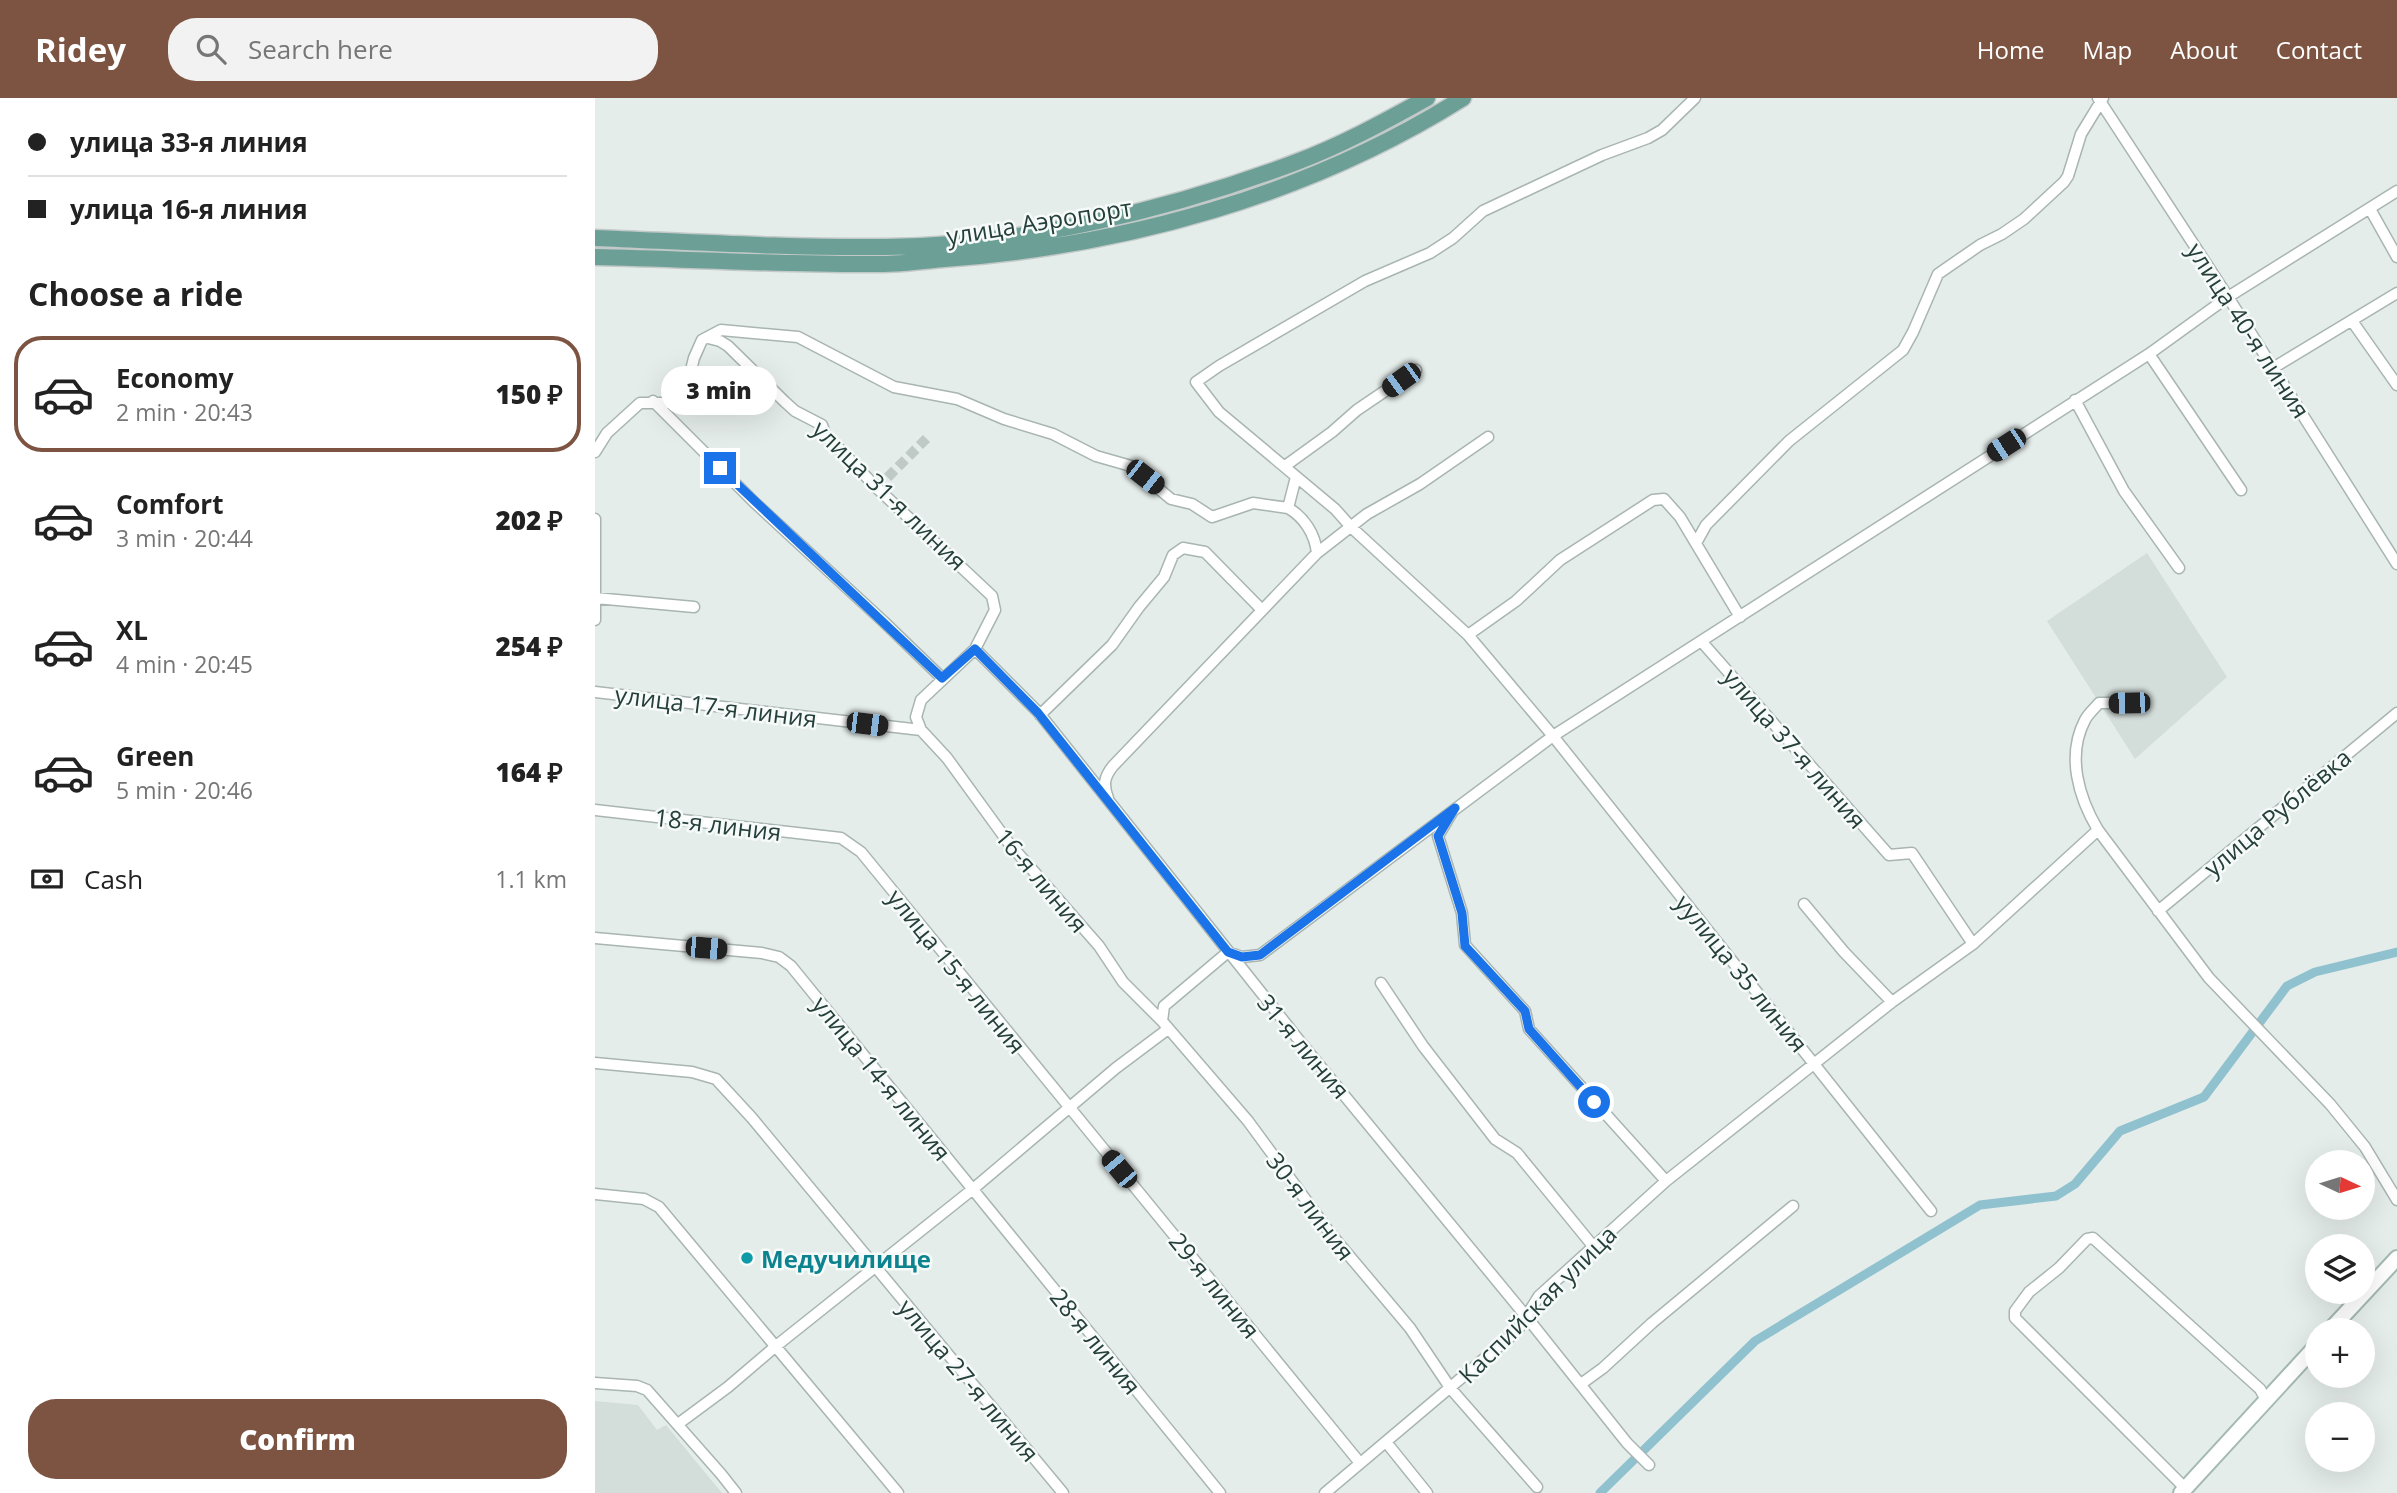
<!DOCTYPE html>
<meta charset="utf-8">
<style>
body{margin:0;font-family:"Open Sans",sans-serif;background:#f2f2f2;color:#222;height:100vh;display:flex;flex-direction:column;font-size:26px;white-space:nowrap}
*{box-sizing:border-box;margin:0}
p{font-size:23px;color:#767676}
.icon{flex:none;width:38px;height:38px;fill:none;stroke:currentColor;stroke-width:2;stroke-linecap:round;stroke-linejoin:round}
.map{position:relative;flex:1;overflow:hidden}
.details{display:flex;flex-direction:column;background:#fff;width:595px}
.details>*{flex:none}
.guide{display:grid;align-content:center;height:154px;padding:0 28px;background:#fff}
.needle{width:46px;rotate:94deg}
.buttons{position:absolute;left:1710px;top:1052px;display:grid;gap:14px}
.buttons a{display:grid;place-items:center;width:70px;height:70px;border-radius:50%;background:#fff;box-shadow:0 7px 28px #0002;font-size:35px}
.end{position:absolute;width:32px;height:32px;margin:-16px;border:9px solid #1a73e8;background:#fff;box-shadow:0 0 0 4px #fff}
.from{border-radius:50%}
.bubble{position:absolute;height:49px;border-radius:24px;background:#fff;box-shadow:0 7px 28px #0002;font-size:23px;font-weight:800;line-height:49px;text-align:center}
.car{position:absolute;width:21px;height:42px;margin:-21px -10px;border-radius:9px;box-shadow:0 0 5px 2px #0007;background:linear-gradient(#222 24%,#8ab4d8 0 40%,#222 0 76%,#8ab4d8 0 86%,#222 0)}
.guide b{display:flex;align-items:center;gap:24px;height:66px;font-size:26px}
.guide b+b{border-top:2px solid #e0e0e0}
.guide i{width:18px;height:18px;background:#222}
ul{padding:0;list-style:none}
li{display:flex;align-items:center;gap:21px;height:116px;margin:0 14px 10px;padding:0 14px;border:4px solid transparent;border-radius:28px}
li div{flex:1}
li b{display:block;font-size:26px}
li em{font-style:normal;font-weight:800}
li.active{border-color:#7c5441}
li>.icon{width:63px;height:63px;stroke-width:1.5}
h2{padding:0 28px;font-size:32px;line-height:84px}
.pay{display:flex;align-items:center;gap:18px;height:77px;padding:0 28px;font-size:26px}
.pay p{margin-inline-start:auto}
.button{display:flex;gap:14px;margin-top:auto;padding:14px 28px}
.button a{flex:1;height:80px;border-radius:28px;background:#7c5441;color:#fff;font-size:28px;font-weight:800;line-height:80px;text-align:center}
header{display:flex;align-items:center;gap:42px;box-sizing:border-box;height:98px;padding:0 35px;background:#7c5441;color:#fff}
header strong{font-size:33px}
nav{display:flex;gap:38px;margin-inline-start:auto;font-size:24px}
.search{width:490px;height:63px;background:#f2f2f2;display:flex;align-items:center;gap:18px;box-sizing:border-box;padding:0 24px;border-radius:28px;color:#767676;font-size:26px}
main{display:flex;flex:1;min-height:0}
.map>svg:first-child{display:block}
.built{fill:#d3ddd9}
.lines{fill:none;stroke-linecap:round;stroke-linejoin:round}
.canal{stroke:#90c1cf;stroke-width:9}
.street-tunnel{stroke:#bfcac7;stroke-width:10;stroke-dasharray:10 5;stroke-linecap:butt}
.street-casing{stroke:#a8b5b2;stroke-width:13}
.secondary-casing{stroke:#a4b9b3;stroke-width:18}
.primary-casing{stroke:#c2c9c8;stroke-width:19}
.street{stroke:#fff;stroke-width:10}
.secondary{stroke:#fff;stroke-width:14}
.primary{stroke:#6ca097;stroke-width:16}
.route{stroke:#1a73e8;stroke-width:9}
.culture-dot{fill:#0f9aa8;stroke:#f6faf8;stroke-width:2.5}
.labels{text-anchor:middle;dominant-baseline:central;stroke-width:5;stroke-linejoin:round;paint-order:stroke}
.street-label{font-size:24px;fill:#253f3a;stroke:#f6faf8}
.culture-label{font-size:24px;font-weight:bold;fill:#0d838f;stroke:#f6faf8;text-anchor:start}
</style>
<header>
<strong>Ridey</strong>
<div class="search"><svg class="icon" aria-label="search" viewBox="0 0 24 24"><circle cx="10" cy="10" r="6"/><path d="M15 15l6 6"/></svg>Search here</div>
<nav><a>Home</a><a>Map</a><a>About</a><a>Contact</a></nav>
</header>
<main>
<section class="details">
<div class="guide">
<b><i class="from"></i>улица 33-я линия</b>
<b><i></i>улица 16-я линия</b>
</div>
<h2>Choose a ride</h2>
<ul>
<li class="active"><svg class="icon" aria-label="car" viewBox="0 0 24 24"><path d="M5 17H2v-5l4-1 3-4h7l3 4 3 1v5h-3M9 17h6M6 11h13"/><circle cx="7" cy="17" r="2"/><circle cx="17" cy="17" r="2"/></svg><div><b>Economy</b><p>2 min · 20:43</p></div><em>150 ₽</em></li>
<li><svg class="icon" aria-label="car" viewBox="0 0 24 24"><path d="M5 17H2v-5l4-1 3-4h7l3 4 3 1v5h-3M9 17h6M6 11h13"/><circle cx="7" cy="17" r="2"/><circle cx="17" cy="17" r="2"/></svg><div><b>Comfort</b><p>3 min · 20:44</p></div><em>202 ₽</em></li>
<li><svg class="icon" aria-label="car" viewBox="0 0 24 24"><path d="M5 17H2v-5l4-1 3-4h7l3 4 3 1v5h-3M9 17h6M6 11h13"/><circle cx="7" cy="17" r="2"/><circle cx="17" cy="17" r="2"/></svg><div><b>XL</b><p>4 min · 20:45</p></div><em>254 ₽</em></li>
<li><svg class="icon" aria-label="car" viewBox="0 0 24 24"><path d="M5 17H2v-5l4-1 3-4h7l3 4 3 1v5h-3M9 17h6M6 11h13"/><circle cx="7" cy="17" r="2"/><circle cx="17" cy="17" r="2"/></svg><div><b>Green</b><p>5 min · 20:46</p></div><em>164 ₽</em></li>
</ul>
<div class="pay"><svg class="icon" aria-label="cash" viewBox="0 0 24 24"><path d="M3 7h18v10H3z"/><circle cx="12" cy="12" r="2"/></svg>Cash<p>1.1 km</p></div>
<div class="button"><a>Confirm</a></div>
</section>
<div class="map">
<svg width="1802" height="1395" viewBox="0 0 1802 1395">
<rect width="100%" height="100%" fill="#e5edea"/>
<path class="built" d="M1552,455L1632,579L1540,661L1452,523Z
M0,1303L43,1307L62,1332L71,1327L127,1395H0Z"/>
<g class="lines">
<path class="canal" d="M1005,1395L1160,1243L1385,1107L1461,1098L1480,1086L1525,1033L1609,999L1692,888L1720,874L1802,854"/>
<path class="street-tunnel" d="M282,390L334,338"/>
<g class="street-casing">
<path id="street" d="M1503,0L1633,199L1802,466
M1775,111L1802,159
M1757,223L1802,287
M113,240L125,243L133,248L190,304L200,313L227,327L230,336L282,390L397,498L400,512L380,551L326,602L321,619L326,632L352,660L413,744L504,848L528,884L567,923L653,1023L735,1135L815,1230L856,1291L942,1389
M1554,256L1646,392
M1678,270L1802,195
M1480,302L1529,393L1584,470
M58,303L159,404L289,524L347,580
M0,354L12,335L45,305H85L92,301L94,280L99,260L107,242L126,232L203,239L299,289L362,301L409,321L458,336L501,358L536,368L576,401L597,406L617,419L658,405L693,410L701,379
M690,368L737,334L762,312L821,272
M0,421V522
M1101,445L1111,427L1194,343L1308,252L1318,234L1343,176L1385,147L1407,136L1429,121L1469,84L1473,78L1486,36L1508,0
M722,455L772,416L825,386L893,339
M0,500L99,509
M873,537L921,503L965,462L1058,402L1069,401L1085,419L1145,519
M1106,543L1294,757L1317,755L1378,846
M380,551L444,615L707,946L930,1217L1032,1345L1054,1367
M0,594L326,632
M445,617L517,547L544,509L569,479L578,457L588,450L610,454L667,512
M513,700C508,687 509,679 518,668L722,455C720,436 709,419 693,410
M0,712L246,740L266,754C431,959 600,1160 765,1365
M856,716L843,738L867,815L870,847L930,913L934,931L1071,1083
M1503,732C1484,700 1471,658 1490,622C1493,616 1500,610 1504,605H1534
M1209,806L1249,854L1297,904
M1563,813L1802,615
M0,840L167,855L184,859L196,868L625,1395
M786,885L828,948L900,1041L922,1055L998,1148
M567,923L569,908L633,854L647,859L665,857L958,638L873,537L756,429L740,411L624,314L601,284L624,268L770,183L835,155L858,140L888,113L1007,57L1053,40L1067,32L1100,0
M0,965L97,974L121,981L157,1020L468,1395
M0,1096L49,1101L64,1109L303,1395
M1336,1113L958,638L1554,256L1633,199L1802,93
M0,1285L42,1288L52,1292L126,1376L141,1395
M986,1286L1008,1270L1057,1225L1198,1108
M83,1326L133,1289L181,1248L378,1091L521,970L573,931
M791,1344L832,1395
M1590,1390L1420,1220V1213L1434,1194L1464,1170L1492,1141L1498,1140L1665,1291L1671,1302
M730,1395L922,1233L944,1198L1071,1083L1297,904L1378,846L1503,732L1614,880L1735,1006L1770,1049L1802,1102"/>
</g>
<g class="secondary-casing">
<path id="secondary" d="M1735,1232L1802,1160
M1586,1395L1722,1247"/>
</g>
<g class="primary-casing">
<path id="primary" d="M0,140C97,144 194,150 291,149C424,148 574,112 699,65C745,48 789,24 832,0
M0,159C95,161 190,167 285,166C306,166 328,163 349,161C530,148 714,97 868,0"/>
</g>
<use href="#street" class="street"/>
<use href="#secondary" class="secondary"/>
<use href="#primary" class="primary"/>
</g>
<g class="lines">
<path class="route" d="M125,370L347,580L380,551L443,615L633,854L647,859L665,857L860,710L843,738L867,815L870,848L930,913L934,931L999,1004"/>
</g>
<circle class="culture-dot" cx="152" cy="1160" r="7"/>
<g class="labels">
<g class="street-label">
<text transform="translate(444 123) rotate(-9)">улица Аэропорт</text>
<text transform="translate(1654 232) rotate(57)">улица 40-я линия</text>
<text transform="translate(295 397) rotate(44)">улица 31-я линия</text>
<text transform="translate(121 608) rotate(7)">улица 17-я линия</text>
<text transform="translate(1200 650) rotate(49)">улица 37-я линия</text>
<text transform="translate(1682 714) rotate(-40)">улица Рублёвка</text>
<text transform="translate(123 726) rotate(7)">18-я линия</text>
<text transform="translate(447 782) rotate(50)">16-я линия</text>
<text transform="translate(362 873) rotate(51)">улица 15-я линия</text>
<text transform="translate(1147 875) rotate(51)">уулица 35 линия</text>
<text transform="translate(709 948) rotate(50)">31-я линия</text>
<text transform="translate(287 980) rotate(51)">улица 14-я линия</text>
<text transform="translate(716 1108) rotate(53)">30-я линия</text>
<text transform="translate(620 1187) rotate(51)">29-я линия</text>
<text transform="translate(942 1206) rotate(-45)">Каспийская улица</text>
<text transform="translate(501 1243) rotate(51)">28-я линия</text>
<text transform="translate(374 1282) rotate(50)">улица 27-я линия</text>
</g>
<g class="culture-label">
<text x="166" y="1160">Медучилище</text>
</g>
</g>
</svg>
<div class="buttons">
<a><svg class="needle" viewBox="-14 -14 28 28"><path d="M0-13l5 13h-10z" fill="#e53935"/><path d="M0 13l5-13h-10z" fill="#767676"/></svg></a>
<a><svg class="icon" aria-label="layers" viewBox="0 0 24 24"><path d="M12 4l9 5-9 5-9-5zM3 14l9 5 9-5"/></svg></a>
<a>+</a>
<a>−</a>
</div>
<i class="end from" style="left:999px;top:1004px"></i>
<i class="end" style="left:125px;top:370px"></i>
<div class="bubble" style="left:66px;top:268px;width:116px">3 min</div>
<i class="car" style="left:806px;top:282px;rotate:234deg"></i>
<i class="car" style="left:1411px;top:347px;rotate:237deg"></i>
<i class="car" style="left:550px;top:379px;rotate:128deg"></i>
<i class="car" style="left:1534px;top:605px;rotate:269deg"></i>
<i class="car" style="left:272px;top:626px;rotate:97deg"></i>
<i class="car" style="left:111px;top:850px;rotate:95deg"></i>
<i class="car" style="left:524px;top:1071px;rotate:320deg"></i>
</div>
</main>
